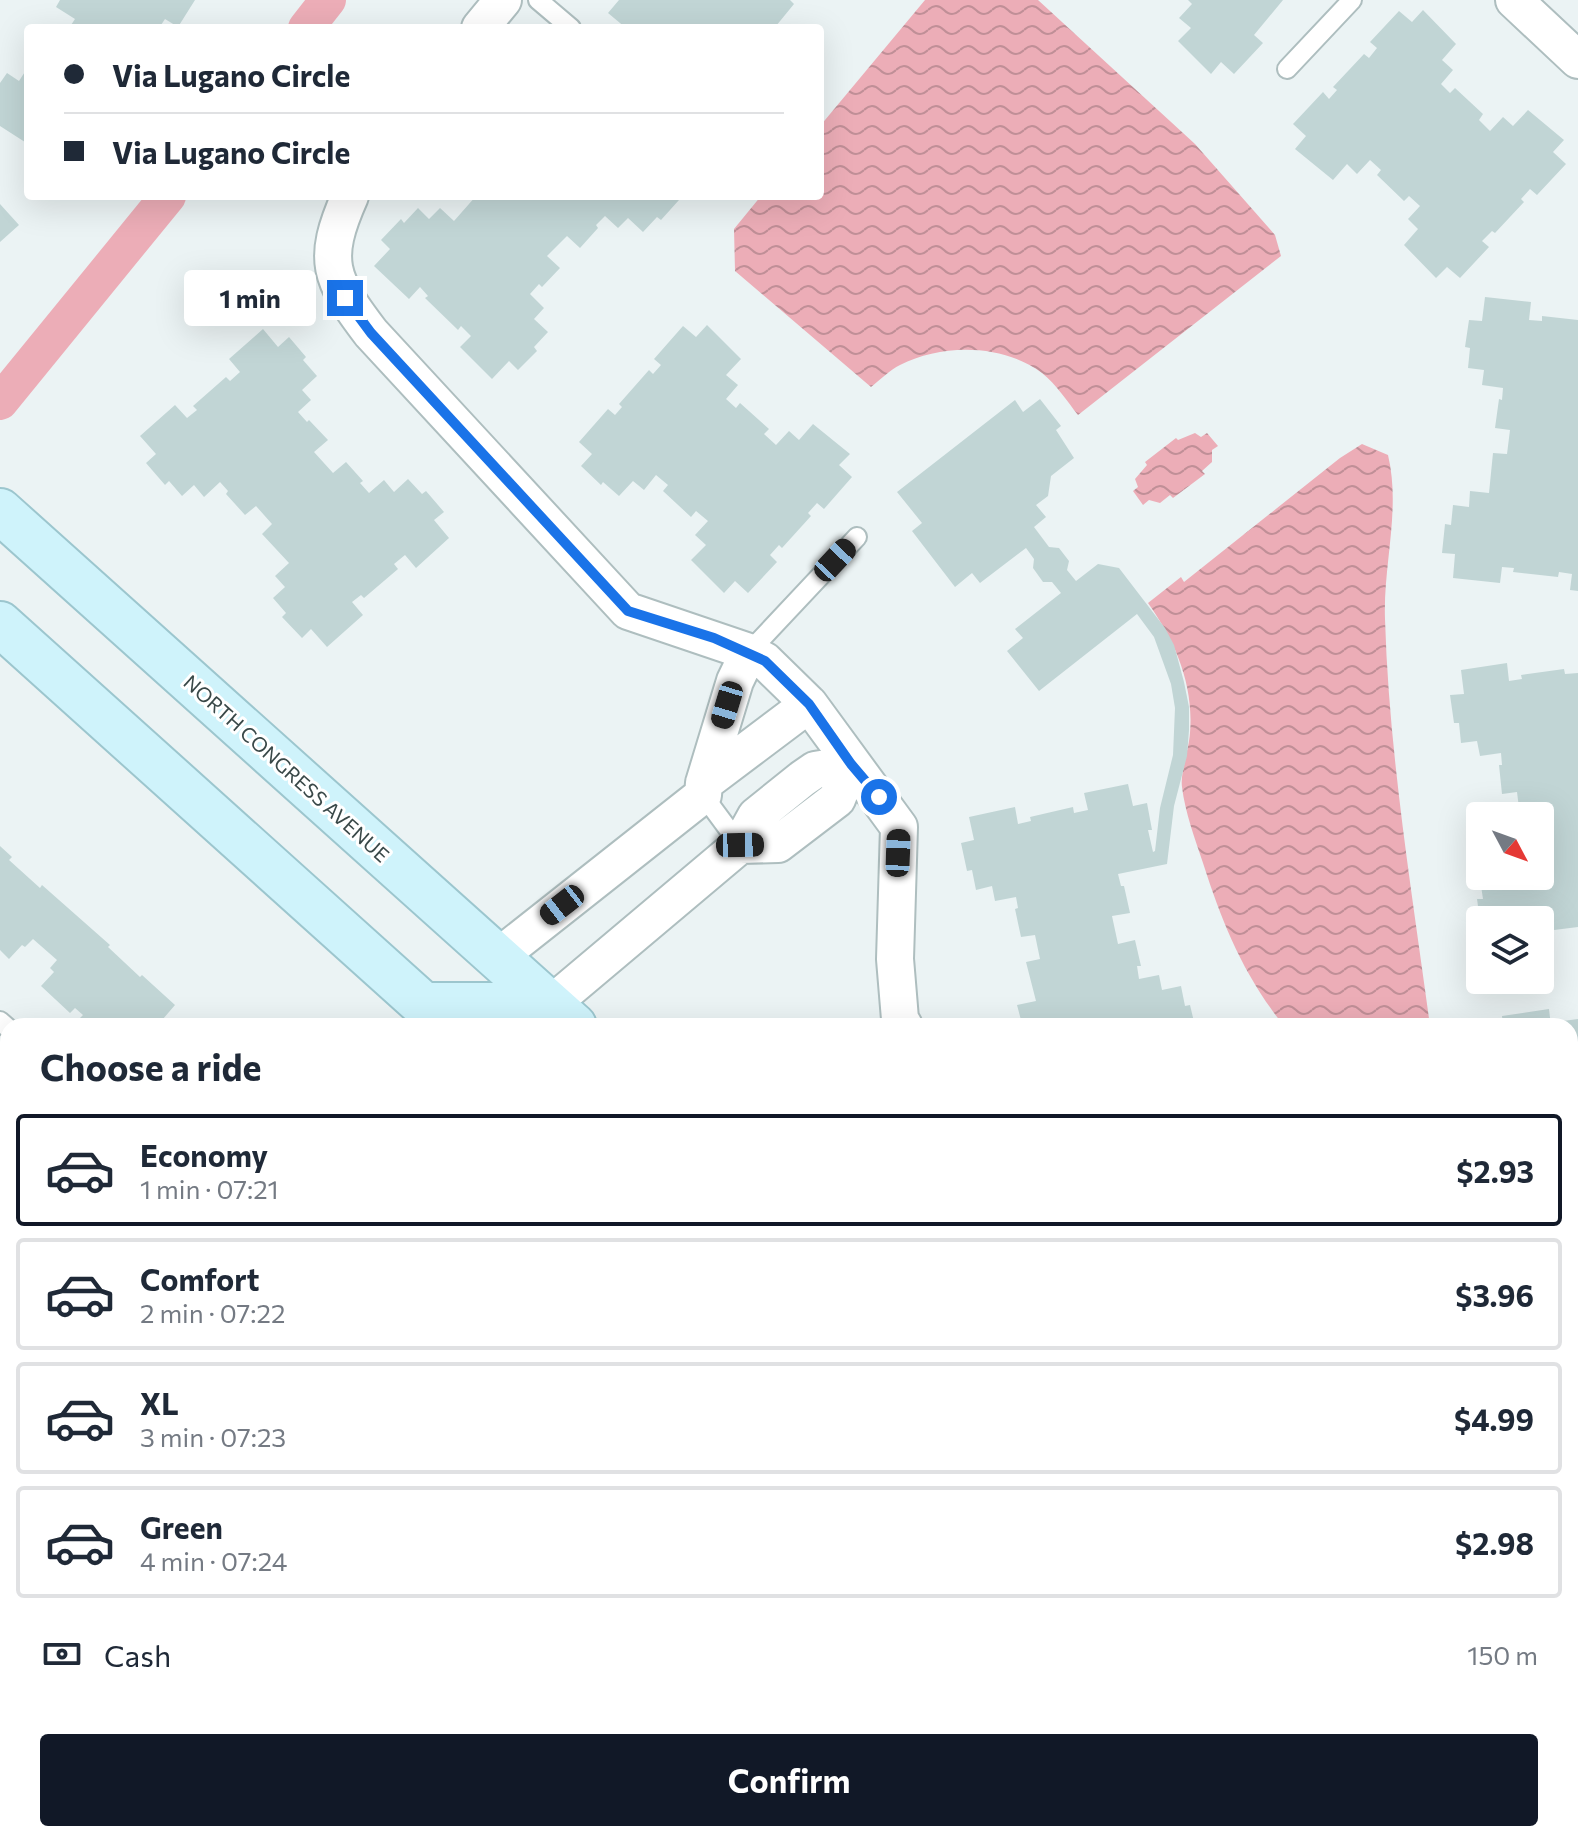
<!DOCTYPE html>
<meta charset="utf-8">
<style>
body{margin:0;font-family:Commissioner,sans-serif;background:#f2f2f3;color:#1f2937;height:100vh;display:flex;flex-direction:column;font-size:30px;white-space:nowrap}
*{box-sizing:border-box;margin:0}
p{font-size:26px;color:#747a83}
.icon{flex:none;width:44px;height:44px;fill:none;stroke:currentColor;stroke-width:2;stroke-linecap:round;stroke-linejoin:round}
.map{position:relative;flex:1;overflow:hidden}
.side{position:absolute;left:0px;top:1018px;width:1578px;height:824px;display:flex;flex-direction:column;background:#fff;border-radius:24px 24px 0 0;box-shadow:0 8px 32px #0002}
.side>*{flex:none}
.banner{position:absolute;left:24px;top:24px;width:800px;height:176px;border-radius:8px;box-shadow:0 8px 32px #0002;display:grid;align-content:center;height:176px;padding:0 40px;background:#fff}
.needle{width:52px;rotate:131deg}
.buttons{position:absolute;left:1466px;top:802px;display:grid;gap:16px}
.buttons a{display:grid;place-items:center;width:88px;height:88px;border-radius:8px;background:#fff;box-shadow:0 8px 32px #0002;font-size:40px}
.end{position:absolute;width:36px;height:36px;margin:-18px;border:10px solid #1a73e8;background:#fff;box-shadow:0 0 0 4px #fff}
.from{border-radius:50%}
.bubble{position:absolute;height:56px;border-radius:8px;background:#fff;box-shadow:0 8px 32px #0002;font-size:26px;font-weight:700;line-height:56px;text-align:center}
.car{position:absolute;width:24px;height:48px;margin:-24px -12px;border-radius:10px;box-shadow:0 0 6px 2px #0007;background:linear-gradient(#222 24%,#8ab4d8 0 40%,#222 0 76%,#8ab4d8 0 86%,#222 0)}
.banner b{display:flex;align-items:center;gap:28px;height:76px;font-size:30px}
.banner b+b{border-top:2px solid #e0e1e3}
.banner i{width:20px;height:20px;background:#1f2937}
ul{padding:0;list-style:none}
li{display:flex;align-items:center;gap:24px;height:112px;margin:0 16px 12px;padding:0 24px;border:4px solid #e0e1e3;border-radius:8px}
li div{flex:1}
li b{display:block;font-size:30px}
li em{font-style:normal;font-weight:700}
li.active{border-color:#111827}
li>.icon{width:72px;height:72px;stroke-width:1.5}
h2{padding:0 40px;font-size:36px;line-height:96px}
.pay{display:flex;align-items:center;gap:20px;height:88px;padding:0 40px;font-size:30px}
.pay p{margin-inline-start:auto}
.button{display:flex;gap:16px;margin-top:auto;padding:16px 40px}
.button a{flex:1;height:92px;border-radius:8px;background:#111827;color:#fff;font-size:32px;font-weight:700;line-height:92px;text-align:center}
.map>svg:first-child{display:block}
.park{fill:url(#park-dots)}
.water{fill:url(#water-waves)}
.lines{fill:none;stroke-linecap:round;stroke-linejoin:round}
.canal{stroke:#ecadb7;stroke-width:36}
.building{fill:#c1d5d5}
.service-casing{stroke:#aebebf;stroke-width:22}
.minor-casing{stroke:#aebebf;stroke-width:40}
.secondary-casing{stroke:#9cc6ce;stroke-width:48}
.service{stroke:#fff;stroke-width:18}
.minor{stroke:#fff;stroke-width:36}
.secondary{stroke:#cff3fb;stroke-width:44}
.route{stroke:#1a73e8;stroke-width:10}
.labels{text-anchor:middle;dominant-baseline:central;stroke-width:6;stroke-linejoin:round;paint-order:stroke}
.street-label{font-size:20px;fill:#394848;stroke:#fff}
</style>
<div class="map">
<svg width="1578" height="1842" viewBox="0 0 1578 1842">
<defs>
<pattern id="park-dots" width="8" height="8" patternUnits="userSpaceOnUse" patternTransform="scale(2)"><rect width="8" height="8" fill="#b8bde5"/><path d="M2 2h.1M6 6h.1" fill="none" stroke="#979cbc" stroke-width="1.8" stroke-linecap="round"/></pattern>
<pattern id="water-waves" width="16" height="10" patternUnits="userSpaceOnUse" patternTransform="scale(2)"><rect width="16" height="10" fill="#ecadb7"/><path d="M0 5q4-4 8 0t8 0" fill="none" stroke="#c08f97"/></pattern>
</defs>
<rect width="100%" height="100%" fill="#ebf3f4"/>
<path class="park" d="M8,1487V1671L0,1664V1496Z"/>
<path class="water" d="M925,0H1038L1195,144L1275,235L1281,256L1078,415C1067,401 1056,384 1042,373C1003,344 943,343 900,365C890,370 880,380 871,387L735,271L734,229L761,196H820V126Z
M1195,433L1201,437L1207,433L1218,446L1212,450V462L1202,471L1205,474L1173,498L1170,495L1160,503L1149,500L1143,505L1133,491L1138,487L1135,479L1147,465L1145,462L1176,438L1178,440Z
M1362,444L1388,455C1401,510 1383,564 1385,619C1389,755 1412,891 1430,1026H1284C1243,974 1223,925 1203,863C1195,839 1185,812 1182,787C1180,773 1189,749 1190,733C1194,684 1175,641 1148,603L1181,577L1184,582L1340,458Z"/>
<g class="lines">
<path class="canal" d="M306,28L328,0
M0,402L168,196"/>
</g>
<path class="building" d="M60,0H195L178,27L165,19L159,28H69L75,19L56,7Z
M619,0H790L794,4L776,26L773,24L770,28H626L608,13Z
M1188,0H1283L1254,35L1263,43L1234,74L1221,62L1211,74L1178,41L1191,28L1179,18L1192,4Z
M1423,10L1456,44L1442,60L1453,70L1441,84L1450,93L1455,88L1483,114L1479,120L1490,131L1503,117L1513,126L1528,110L1564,140L1553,152L1566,164L1537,195L1530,189L1521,199L1524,202L1495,233L1492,231L1482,241L1489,247L1460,278L1447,267L1436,278L1404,245L1418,229L1408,219L1420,206L1409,196L1404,201L1377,175L1381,170L1370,160L1357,174L1347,164L1333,180L1295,149L1306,136L1293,124L1323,92L1329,99L1337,90L1333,87L1364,54L1369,58L1377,48L1370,42L1399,11L1412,22Z
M28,67V144L0,126V83L7,73L19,81Z
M476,196H487L491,200L495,196H675L679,200L661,220L657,217L643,232L628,218L618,228L605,216L596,225L598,228L580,248L567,236L547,256L560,268L542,287L539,284L530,294L544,308L534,319L548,332L534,347L537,351L518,370L509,361L492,379L460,347L471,336L461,326L458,330L425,298L428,296L420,287L409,299L374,266L390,249L381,240L401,219L404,223L418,208L429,219L440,208L454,221Z
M0,204L19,225L0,242Z
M1485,297L1531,302L1529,320L1542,321V316L1578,320V591L1570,590L1572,574L1559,572L1558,577L1513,572L1514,568L1502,567L1500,583L1453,578L1455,554L1442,553L1445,524L1451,525L1453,505L1469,507L1470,491L1489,493L1493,453L1507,454L1510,430L1495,428L1499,399L1502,400L1503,388L1482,385L1484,370L1468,368L1470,348L1465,347L1469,320L1482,321Z
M707,325L741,359L726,375L738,385L726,399L736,408L740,403L769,429L764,434L776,445L789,431L799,440L813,424L850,454L839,465L852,477L824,509L817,503L808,513L811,516L782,548L779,545L770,555L777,562L748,593L735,581L724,593L691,560L706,545L695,535L708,521L696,511L691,517L663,491L668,485L656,475L644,490L633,481L619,496L603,482L601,485L581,466L592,454L579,442L608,409L615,415L622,407L619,404L649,370L653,374L661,365L654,359L683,326L696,337Z
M263,329L278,347L289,337L306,357L303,360L317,376L302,390L311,400L298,412L307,422L309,420L328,440L314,452L333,473L346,462L363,481L360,483L369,493L384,480L394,492L408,479L422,494L426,491L444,512L434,520L449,538L416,568L405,555L394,564L398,569L364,598L361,595L352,602L363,615L327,647L311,629L302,638L282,617L286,613L273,598L285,587L275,576L289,563L262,534L272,524L256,506L245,515L226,494L228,491L220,482L204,497L194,485L182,496L169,481L165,485L146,463L156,454L140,436L175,405L187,418L197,410L193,406L226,377L230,381L240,372L229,359Z
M1040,399L1061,426L1056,430L1074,458L1051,476L1048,496L1036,505L1046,517L1034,527L1049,547L1059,548L1069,561L1067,570L1076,581L1098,564L1119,568L1165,628L1174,645L1184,682L1189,707V730L1187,756L1174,806L1167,864L1118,874L1121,886H1124L1130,913L1112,916L1118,944L1135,940L1141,966H1137L1139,979L1159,975L1162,990L1181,986L1185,1006L1190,1005L1195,1026H1006L1005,1023L1021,1020L1017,1005L1036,1001L1026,962L1040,959L1035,935L1021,937L1015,909L1018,908L1016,897L995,901L992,886L976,890L972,870L967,871L961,843L974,840L969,817L1015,807L1018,824L1031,821L1030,817L1073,807L1074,813L1088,810L1084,793L1128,784L1133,806L1147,803L1152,830H1148L1153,852L1155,851L1160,808L1173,755L1175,708L1171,684L1154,637L1137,614L1039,691L1007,651L1023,638L1015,629L1061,593L1052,582H1043L1033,568L1034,559L1026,548L980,583L972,573L955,587L912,531L922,523L897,492L1015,400L1023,412Z
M1507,663L1509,681L1522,679L1521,675L1564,669L1565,674L1578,673V927L1554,930V926L1542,927L1544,943L1540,944V920H1480L1477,899H1483L1480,879L1495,876H1540V816H1520L1517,792L1502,794L1499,765H1502L1501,753L1480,756L1477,741L1461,743L1459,723H1454L1450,695L1464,694L1461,670Z
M0,846L12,857L9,860L40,888L42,885L110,945L108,947L140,977L142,975L175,1005L157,1026H84L78,1020L83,1015L75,1008L70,1013L41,986L54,972L50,968L57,960L33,939L25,947L22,945L9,959L0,950Z
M1549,1009L1551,1026H1503L1502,1016Z
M1578,1019V1290L1570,1291V1026H1564L1563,1021Z
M1578,1420V1526L1570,1535L1578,1541L1570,1550V1421L1574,1425Z
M161,1834H221L225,1842H155L163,1838Z
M638,1834H646L647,1839L656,1834H704L706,1842H616Z
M875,1834H933L927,1840L929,1842H868Z
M995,1834H1086L1095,1842H988Z"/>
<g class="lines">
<g class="service-casing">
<path id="service" d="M538,0L571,28
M1287,69L1352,0
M749,652L857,537
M703,795L740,845
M0,1021L8,1028
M0,1213L8,1204"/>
</g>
<g class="minor-casing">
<path id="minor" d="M1514,0L1578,60
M480,28L503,0
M350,196C321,261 330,279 371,333L628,611L749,652L765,661L809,704L899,827L895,959L900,1019L904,1026
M704,783L735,681L749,652
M740,845L756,816L802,779L815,770L851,764
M498,957L703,795L704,783L809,704
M550,1005L740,845L778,844L837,799L851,764
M0,1320L8,1329
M1570,1610L1578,1605
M1570,1781L1578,1772
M342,1834L345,1842
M1513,1842L1520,1834"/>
</g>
<g class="secondary-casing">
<path id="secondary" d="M0,511L574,1026
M0,624L447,1026
M424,1005H550
M1344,1834L1352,1842
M1473,1834L1481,1842"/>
</g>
<use href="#service" class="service"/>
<use href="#minor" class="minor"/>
<use href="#secondary" class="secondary"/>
</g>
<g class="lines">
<path class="route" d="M345,298L371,333L628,611L714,638L765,661L809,704L851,764L879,797"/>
</g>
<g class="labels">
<g class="street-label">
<text transform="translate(287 768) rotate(42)">NORTH CONGRESS AVENUE</text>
</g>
</g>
</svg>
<div class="buttons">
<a><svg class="needle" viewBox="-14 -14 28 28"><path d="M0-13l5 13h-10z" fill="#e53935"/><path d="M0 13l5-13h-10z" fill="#747a83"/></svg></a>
<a><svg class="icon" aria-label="layers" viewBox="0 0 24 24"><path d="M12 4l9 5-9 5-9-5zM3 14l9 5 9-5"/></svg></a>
</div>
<i class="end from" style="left:879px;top:797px"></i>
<i class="end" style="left:345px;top:298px"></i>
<div class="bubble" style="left:184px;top:270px;width:132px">1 min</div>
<i class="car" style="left:835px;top:560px;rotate:43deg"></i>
<i class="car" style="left:727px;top:705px;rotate:197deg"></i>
<i class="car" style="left:740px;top:845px;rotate:89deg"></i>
<i class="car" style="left:898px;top:853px;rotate:2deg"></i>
<i class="car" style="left:562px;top:905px;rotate:232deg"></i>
<div class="banner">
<b><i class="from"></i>Via Lugano Circle</b>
<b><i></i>Via Lugano Circle</b>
</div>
<section class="side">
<h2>Choose a ride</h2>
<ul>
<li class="active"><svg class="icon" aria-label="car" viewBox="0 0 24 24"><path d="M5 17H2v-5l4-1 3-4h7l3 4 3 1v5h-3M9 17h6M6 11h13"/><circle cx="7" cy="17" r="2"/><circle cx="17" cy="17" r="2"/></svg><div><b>Economy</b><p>1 min · 07:21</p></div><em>$2.93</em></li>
<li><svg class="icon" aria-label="car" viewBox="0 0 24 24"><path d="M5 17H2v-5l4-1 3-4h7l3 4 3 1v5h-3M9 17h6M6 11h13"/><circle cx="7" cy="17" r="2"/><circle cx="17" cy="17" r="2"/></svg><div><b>Comfort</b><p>2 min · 07:22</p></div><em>$3.96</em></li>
<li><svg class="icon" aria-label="car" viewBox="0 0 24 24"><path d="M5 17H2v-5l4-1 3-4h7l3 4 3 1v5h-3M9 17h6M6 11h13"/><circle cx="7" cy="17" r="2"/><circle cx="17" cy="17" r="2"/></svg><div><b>XL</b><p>3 min · 07:23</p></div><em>$4.99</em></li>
<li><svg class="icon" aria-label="car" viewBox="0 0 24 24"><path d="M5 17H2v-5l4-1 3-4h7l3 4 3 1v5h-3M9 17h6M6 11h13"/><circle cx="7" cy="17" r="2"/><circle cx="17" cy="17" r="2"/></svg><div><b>Green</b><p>4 min · 07:24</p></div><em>$2.98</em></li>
</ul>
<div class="pay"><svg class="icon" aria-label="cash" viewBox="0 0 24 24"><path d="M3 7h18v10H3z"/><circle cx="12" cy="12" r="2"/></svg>Cash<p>150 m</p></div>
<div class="button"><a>Confirm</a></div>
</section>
</div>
